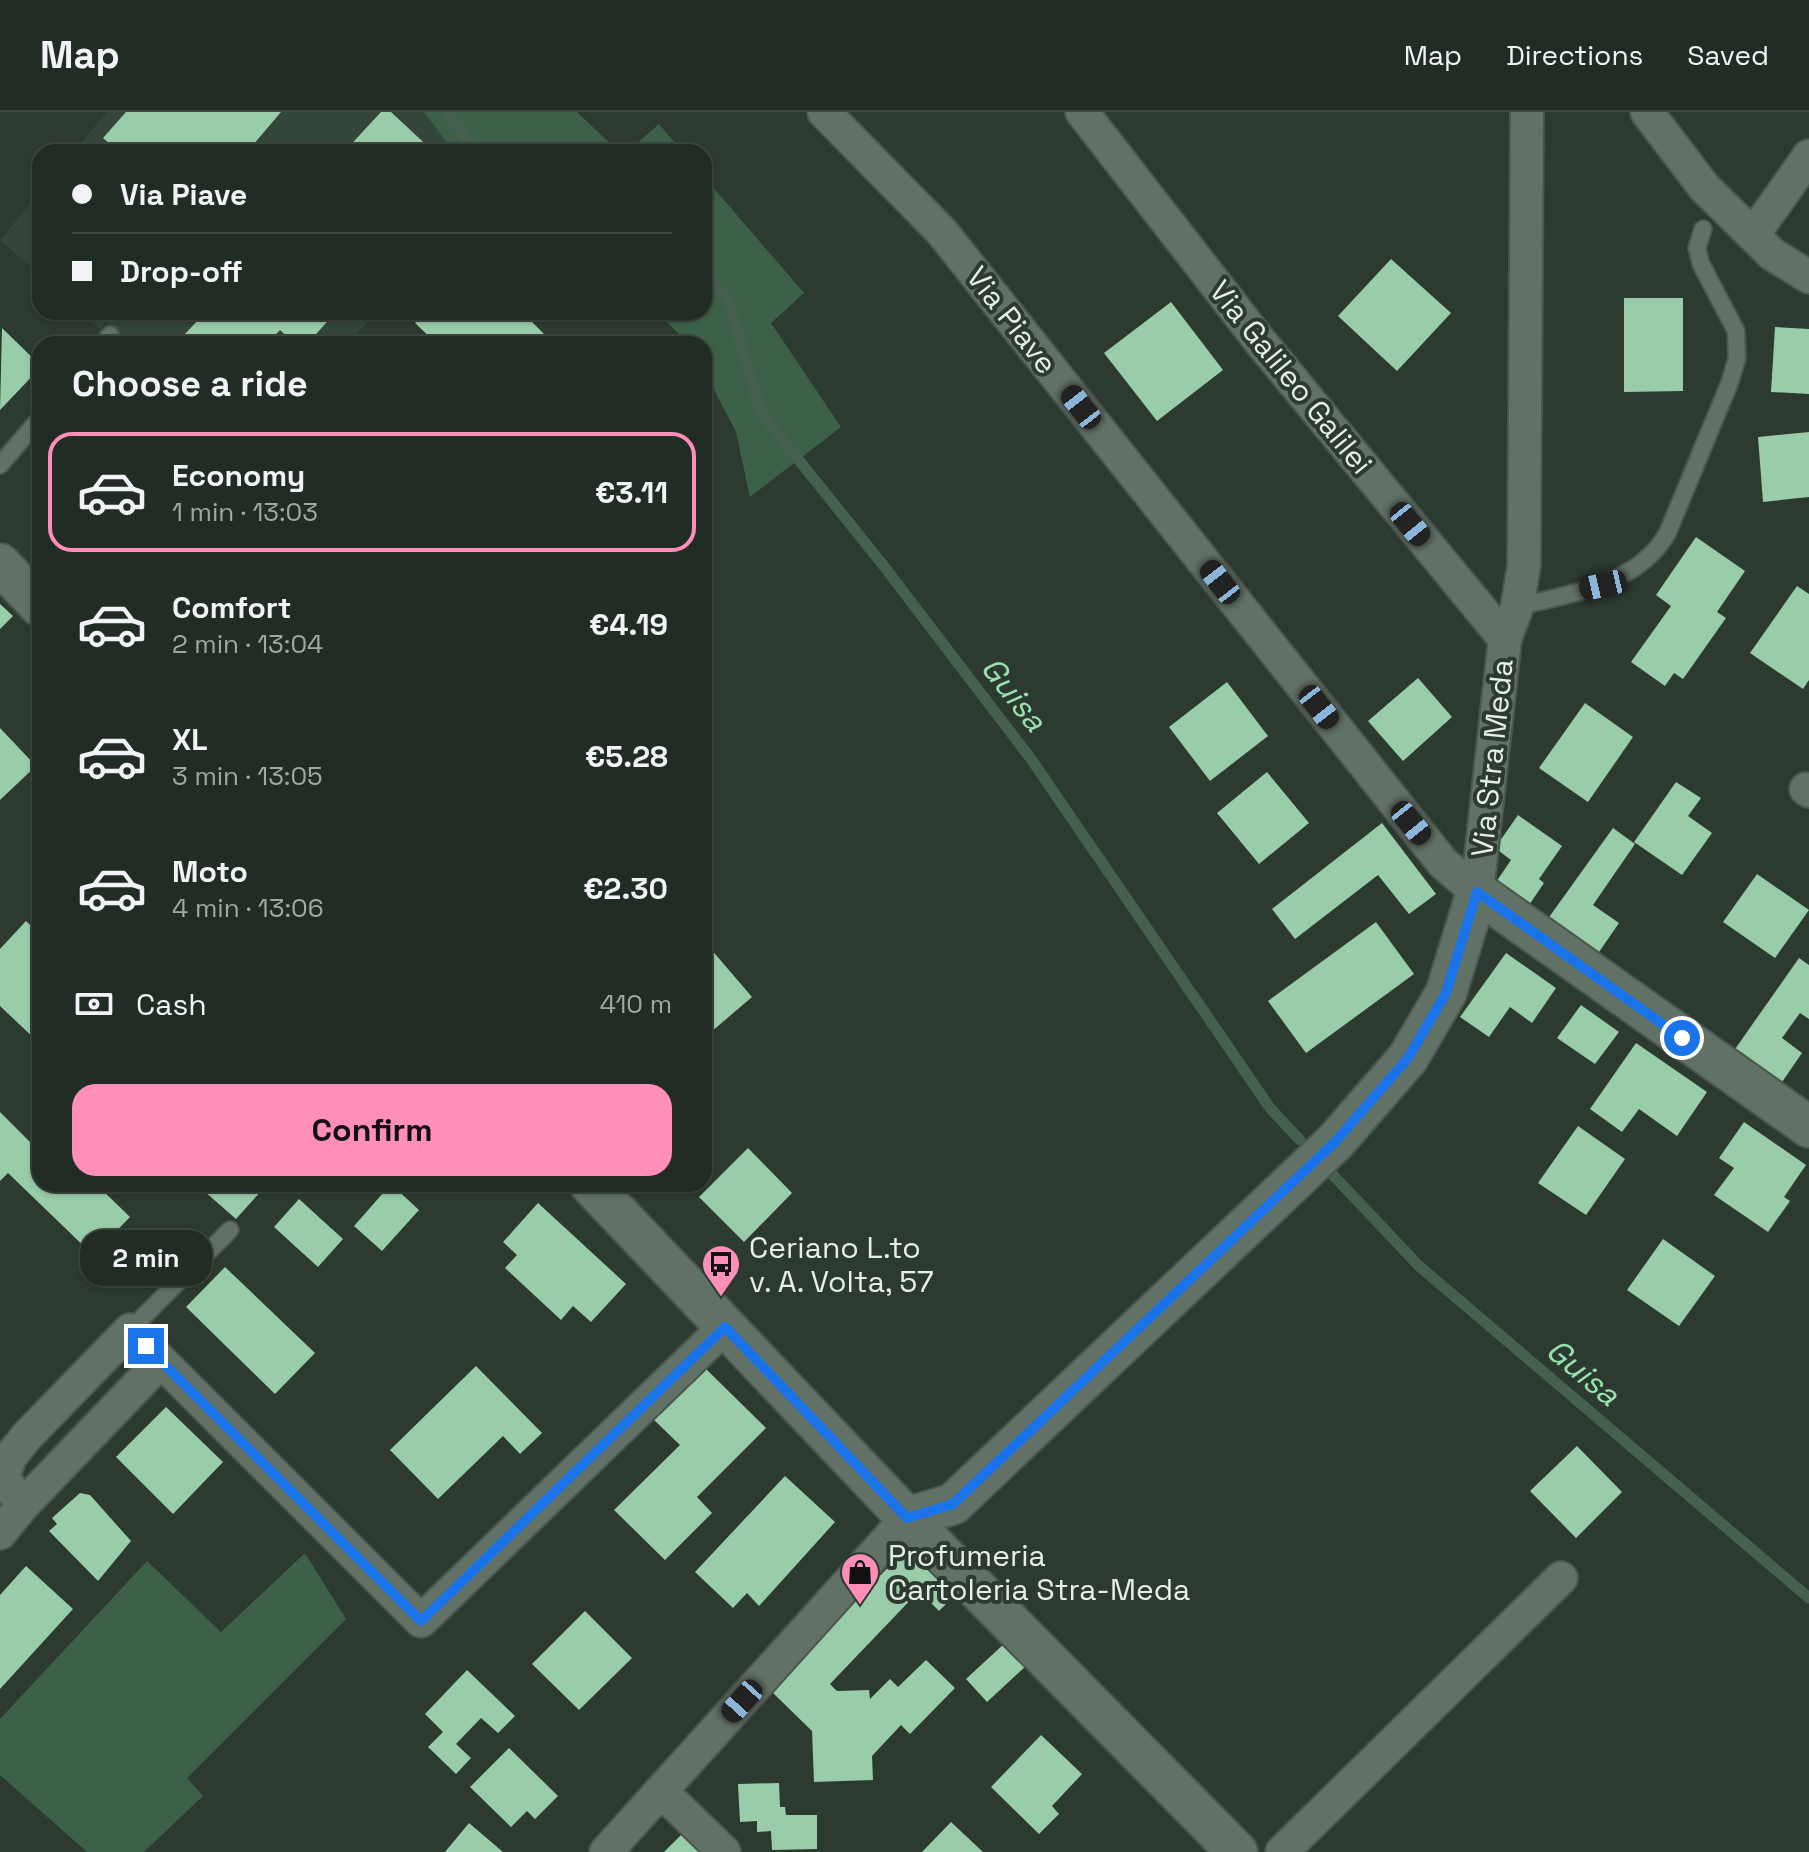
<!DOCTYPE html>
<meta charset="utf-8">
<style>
body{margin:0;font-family:"Space Grotesk",sans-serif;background:#2d3831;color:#f1f3f6;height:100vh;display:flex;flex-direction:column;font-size:30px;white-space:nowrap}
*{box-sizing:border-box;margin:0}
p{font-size:26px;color:#a2a7a6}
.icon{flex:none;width:44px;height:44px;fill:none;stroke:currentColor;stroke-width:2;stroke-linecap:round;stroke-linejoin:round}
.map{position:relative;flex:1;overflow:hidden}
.panel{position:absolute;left:32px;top:224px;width:680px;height:856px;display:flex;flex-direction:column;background:#212c24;border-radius:24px;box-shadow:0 2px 6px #0004,0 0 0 2px #3e4841}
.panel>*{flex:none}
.guide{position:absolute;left:32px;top:32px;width:680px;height:176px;border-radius:24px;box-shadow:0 2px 6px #0004,0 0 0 2px #3e4841;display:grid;align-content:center;height:176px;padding:0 40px;background:#212c24}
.end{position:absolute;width:36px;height:36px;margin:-18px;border:10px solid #1a73e8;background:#fff;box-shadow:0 0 0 4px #fff}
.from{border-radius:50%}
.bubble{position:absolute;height:56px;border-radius:24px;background:#212c24;box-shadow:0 2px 6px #0004,0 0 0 2px #3e4841;font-size:26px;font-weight:600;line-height:56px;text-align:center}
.car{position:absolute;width:24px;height:48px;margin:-24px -12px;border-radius:10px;box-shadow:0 0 6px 2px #0007;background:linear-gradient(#222 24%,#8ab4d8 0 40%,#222 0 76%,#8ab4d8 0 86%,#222 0)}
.guide b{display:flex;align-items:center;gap:28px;height:76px;font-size:30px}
.guide b+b{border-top:2px solid #3e4841}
.guide i{width:20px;height:20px;background:#f1f3f6}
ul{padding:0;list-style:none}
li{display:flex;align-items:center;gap:24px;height:120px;margin:0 16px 12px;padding:0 24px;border:4px solid transparent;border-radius:24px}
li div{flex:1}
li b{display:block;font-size:30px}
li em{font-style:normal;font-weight:600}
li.on{border-color:#ff8eba}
li>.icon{width:72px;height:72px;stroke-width:1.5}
h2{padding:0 40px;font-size:36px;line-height:96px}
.pay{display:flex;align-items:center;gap:20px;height:88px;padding:0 40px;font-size:30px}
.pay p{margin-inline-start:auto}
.button{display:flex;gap:16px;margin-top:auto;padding:16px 40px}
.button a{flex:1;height:92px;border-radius:24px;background:#ff8eba;color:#111;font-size:32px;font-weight:600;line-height:92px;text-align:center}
header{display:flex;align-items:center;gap:48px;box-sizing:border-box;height:112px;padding:0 40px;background:#212c24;border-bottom:2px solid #3e4841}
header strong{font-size:38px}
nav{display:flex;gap:44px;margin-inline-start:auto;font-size:28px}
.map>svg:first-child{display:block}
.built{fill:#334639}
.green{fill:#3c6148}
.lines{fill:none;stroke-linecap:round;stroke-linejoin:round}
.stream{stroke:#45604f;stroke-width:11}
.building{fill:#99cca8}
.service-casing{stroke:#4b564e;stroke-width:20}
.minor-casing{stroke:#4b564e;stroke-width:36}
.tertiary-casing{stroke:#4b564e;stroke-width:44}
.service{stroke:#627166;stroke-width:16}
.minor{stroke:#627166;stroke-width:32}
.tertiary{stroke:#627166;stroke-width:40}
.route{stroke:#1a73e8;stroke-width:10}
.labels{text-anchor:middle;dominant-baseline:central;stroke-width:8;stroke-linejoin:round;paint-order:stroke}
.street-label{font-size:30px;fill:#e6eee8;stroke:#2c3a30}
.poi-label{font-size:30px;fill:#e6eee8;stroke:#2c3a30;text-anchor:start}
.water-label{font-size:32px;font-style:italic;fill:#98e2af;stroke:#2c3a30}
</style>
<header>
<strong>Map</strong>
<nav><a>Map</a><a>Directions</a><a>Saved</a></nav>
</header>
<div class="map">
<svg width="1809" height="1740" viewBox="0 0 1809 1740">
<rect width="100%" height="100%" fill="#2c3a30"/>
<path class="built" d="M107,0H424L454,40H73Z
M40,80V163L0,128Z
M81,200H377L347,232H128L106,209L100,217Z"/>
<path class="green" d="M424,0H577L619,40H454Z
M659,12L683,40H627Z
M704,65L804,181L771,211L841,315L750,385L736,320L704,258V232H689L657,200H704Z
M305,1441L346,1507L187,1666L203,1684L144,1740H87L0,1663V1607L147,1449L221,1520Z"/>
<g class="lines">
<path class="stream" d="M447,0L477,40
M704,163L728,186L761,301L883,453L1031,647L1270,996L1300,1028
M1332,1062L1419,1154L1809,1486"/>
</g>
<path class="building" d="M126,0H281L247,40H119L103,26Z
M381,0H391L434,40H344Z
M1391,147L1451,201L1397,259L1338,204Z
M1624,186H1683V279L1624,280Z
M1171,190L1223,258L1157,309L1104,241Z
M206,200H336L307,232H295L280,218L267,232H186L180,227Z
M426,200H522L554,232H437L415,211Z
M1775,215L1809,217V282L1771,280Z
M2,216L40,253V256L0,298Z
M1809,320V385L1763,390L1758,325Z
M1696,425L1745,459L1717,500L1726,506L1683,567L1674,561L1665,574L1631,550L1671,494L1656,483Z
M1797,474L1809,482V568L1803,577L1750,541Z
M0,492L13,504L0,517Z
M1418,566L1452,605L1403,649L1368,609Z
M1227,570L1268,624L1210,669L1169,615Z
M1585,591L1633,625L1588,690L1539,656Z
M0,616L36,654L0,688Z
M1267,660L1309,711L1259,752L1217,701Z
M1676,670L1701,686L1688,704L1712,721L1682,763L1634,730Z
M1518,703L1562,734L1539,767L1544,771L1527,796L1494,773L1511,748L1495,736Z
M1382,711L1436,782L1409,802L1378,763L1295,827L1272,797Z
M1613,716L1635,732L1593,793L1619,811L1597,843L1547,808Z
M1757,762L1809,798L1775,846L1723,810Z
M26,809L40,822V925L37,929L0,894V837Z
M1376,810L1414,862L1306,941L1268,889Z
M704,829L752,885L704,926Z
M1506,841L1556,876L1532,911L1510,895L1489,925L1460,905Z
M1799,846L1809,853V907L1800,901L1782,926L1802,941L1780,973L1733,940Z
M1581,893L1619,920L1595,952L1557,926Z
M1636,931L1707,980L1677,1024L1639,997L1622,1020L1590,997Z
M0,1000L34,1034L40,1028V1072H96L130,1105L93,1143L8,1061L0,1069Z
M1744,1010L1806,1053L1784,1085L1790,1089L1768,1120L1714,1083L1734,1056L1719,1046Z
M1578,1014L1625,1047L1586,1103L1538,1071Z
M748,1036L792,1081L744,1130L699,1085Z
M196,1072H255L262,1078L236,1107Z
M391,1072L419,1098L382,1139L354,1114Z
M299,1087L343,1127L318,1155L274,1115Z
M538,1091L626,1172L591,1210L573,1194L561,1208L505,1156L517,1143L503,1130Z
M1663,1127L1715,1164L1679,1214L1627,1178Z
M225,1155L315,1241L275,1282L186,1195Z
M476,1254L542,1321L520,1342L503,1324L438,1387L390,1338Z
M706,1257L766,1316L697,1385L712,1401L665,1448L614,1398L680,1333L654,1308Z
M166,1295L223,1350L173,1402L116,1345Z
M1577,1334L1622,1380L1576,1426L1530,1379Z
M785,1364L835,1410L759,1494L747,1481L733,1496L695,1460Z
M80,1381L90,1383L131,1429L98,1469L49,1419L57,1412L52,1406Z
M911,1432L958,1480L939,1499L919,1479L830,1572L837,1579L869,1578L870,1587L890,1567L898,1575L926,1548L955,1576L910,1622L901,1613L872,1644L873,1668L814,1670L812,1619L772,1580L832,1513Z
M26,1454L73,1497L0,1577V1483Z
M585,1499L632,1546L579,1598L532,1552Z
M1006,1530L1027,1553L987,1590L966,1567Z
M467,1558L515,1604L498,1621L481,1606L456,1632L471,1646L456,1662L428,1635L443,1620L425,1602Z
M1041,1623L1082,1662L1052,1694L1059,1702L1039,1722L991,1675Z
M509,1636L558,1684L535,1707L527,1699L511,1715L470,1675Z
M779,1671L780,1695H785L786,1703H817V1737L772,1738L771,1719L757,1720V1709L740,1710L738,1672Z
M951,1710L983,1740H922Z
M469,1711L503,1740H445Z
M682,1722L701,1740H664Z"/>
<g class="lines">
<g class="service-casing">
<path id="service" d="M103,232L110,223
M0,353L40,306
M1517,495C1571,481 1639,473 1668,420L1730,270L1737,246L1736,219L1701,152L1697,136L1703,117
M130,1218L230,1118"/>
</g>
<g class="minor-casing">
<path id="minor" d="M824,0L942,120L1443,751L1477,780
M1082,0L1259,228L1505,527
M1647,0L1704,75L1772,142L1809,165
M1753,123L1809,44
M1806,677L1809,679
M1477,780L1505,527L1517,495L1524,454L1527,0
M161,1249L23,1393L3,1366L10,1345L27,1324L130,1218C227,1315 324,1412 421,1509L725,1215
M0,1421L23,1393
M661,1679L724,1740
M606,1740L907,1406
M1282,1740L1561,1466"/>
</g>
<g class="tertiary-casing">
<path id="tertiary" d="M0,452L40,494
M590,1072L907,1406L1237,1740
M907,1406L953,1392L1335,1030L1408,946L1446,881L1477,780L1809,1015"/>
</g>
<use href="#service" class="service"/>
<use href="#minor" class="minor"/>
<use href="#tertiary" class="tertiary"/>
</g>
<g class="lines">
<path class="route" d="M146,1234L421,1509L725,1215L907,1406L953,1392L1335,1030L1408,946L1446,881L1477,780L1682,926"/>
</g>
<defs>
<g id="bus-pin" transform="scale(2)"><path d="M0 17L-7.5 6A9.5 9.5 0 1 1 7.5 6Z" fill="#ff8eba" stroke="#2c3a30"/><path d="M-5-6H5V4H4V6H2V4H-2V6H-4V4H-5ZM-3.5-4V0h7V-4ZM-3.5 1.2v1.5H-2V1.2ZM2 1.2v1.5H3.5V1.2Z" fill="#111"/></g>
<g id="shop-pin" transform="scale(2)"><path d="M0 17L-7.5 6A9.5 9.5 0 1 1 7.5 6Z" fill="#ff8eba" stroke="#2c3a30"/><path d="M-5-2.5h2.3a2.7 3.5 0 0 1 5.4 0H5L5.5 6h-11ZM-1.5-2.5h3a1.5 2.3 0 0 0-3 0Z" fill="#111"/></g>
</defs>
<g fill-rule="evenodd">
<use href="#bus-pin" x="721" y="1152"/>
<use href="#shop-pin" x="860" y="1460"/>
</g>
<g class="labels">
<g class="street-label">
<text transform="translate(1012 208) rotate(52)">Via Piave</text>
<text transform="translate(1291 265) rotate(51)">Via Galileo Galilei</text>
<text transform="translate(1492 646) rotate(-84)">Via Stra Meda</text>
</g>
<g class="poi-label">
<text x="749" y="1135">Ceriano L.to<tspan x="749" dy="34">v. A. Volta, 57</tspan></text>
<text x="888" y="1443">Profumeria<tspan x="888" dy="34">Cartoleria Stra-Meda</tspan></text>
</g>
<g class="water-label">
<text transform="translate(1014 582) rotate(52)">Guisa</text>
<text transform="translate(1583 1260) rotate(40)">Guisa</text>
</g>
</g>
</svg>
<i class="end from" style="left:1682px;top:926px"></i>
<i class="end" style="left:146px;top:1234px"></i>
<div class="bubble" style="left:80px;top:1118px;width:132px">2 min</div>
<i class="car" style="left:1081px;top:295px;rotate:322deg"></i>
<i class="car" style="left:1410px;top:412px;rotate:141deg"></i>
<i class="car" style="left:1220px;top:470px;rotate:322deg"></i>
<i class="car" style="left:1603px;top:473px;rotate:257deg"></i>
<i class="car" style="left:1319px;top:595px;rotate:142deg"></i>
<i class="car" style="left:1411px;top:711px;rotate:141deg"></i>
<i class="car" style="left:742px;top:1589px;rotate:222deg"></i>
<div class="guide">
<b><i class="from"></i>Via Piave</b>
<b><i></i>Drop-off</b>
</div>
<section class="panel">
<h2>Choose a ride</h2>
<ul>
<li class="on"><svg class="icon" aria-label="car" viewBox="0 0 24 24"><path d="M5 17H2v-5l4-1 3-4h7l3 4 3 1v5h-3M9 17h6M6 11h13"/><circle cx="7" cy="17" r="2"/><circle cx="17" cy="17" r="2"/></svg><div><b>Economy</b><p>1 min · 13:03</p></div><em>€3.11</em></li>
<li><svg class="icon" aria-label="car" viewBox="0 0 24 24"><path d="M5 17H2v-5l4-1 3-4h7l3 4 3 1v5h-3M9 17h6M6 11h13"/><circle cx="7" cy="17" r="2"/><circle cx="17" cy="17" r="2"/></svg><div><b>Comfort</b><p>2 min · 13:04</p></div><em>€4.19</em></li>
<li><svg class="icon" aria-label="car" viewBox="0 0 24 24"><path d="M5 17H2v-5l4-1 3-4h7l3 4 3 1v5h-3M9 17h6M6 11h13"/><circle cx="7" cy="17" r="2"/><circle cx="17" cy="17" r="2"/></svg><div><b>XL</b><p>3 min · 13:05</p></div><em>€5.28</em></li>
<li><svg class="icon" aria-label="car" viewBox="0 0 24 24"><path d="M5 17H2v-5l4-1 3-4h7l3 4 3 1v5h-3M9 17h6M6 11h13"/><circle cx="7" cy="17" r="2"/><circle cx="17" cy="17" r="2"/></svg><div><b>Moto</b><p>4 min · 13:06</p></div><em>€2.30</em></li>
</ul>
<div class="pay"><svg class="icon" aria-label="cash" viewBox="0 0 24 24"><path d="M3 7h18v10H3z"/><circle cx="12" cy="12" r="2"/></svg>Cash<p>410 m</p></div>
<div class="button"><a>Confirm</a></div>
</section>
</div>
